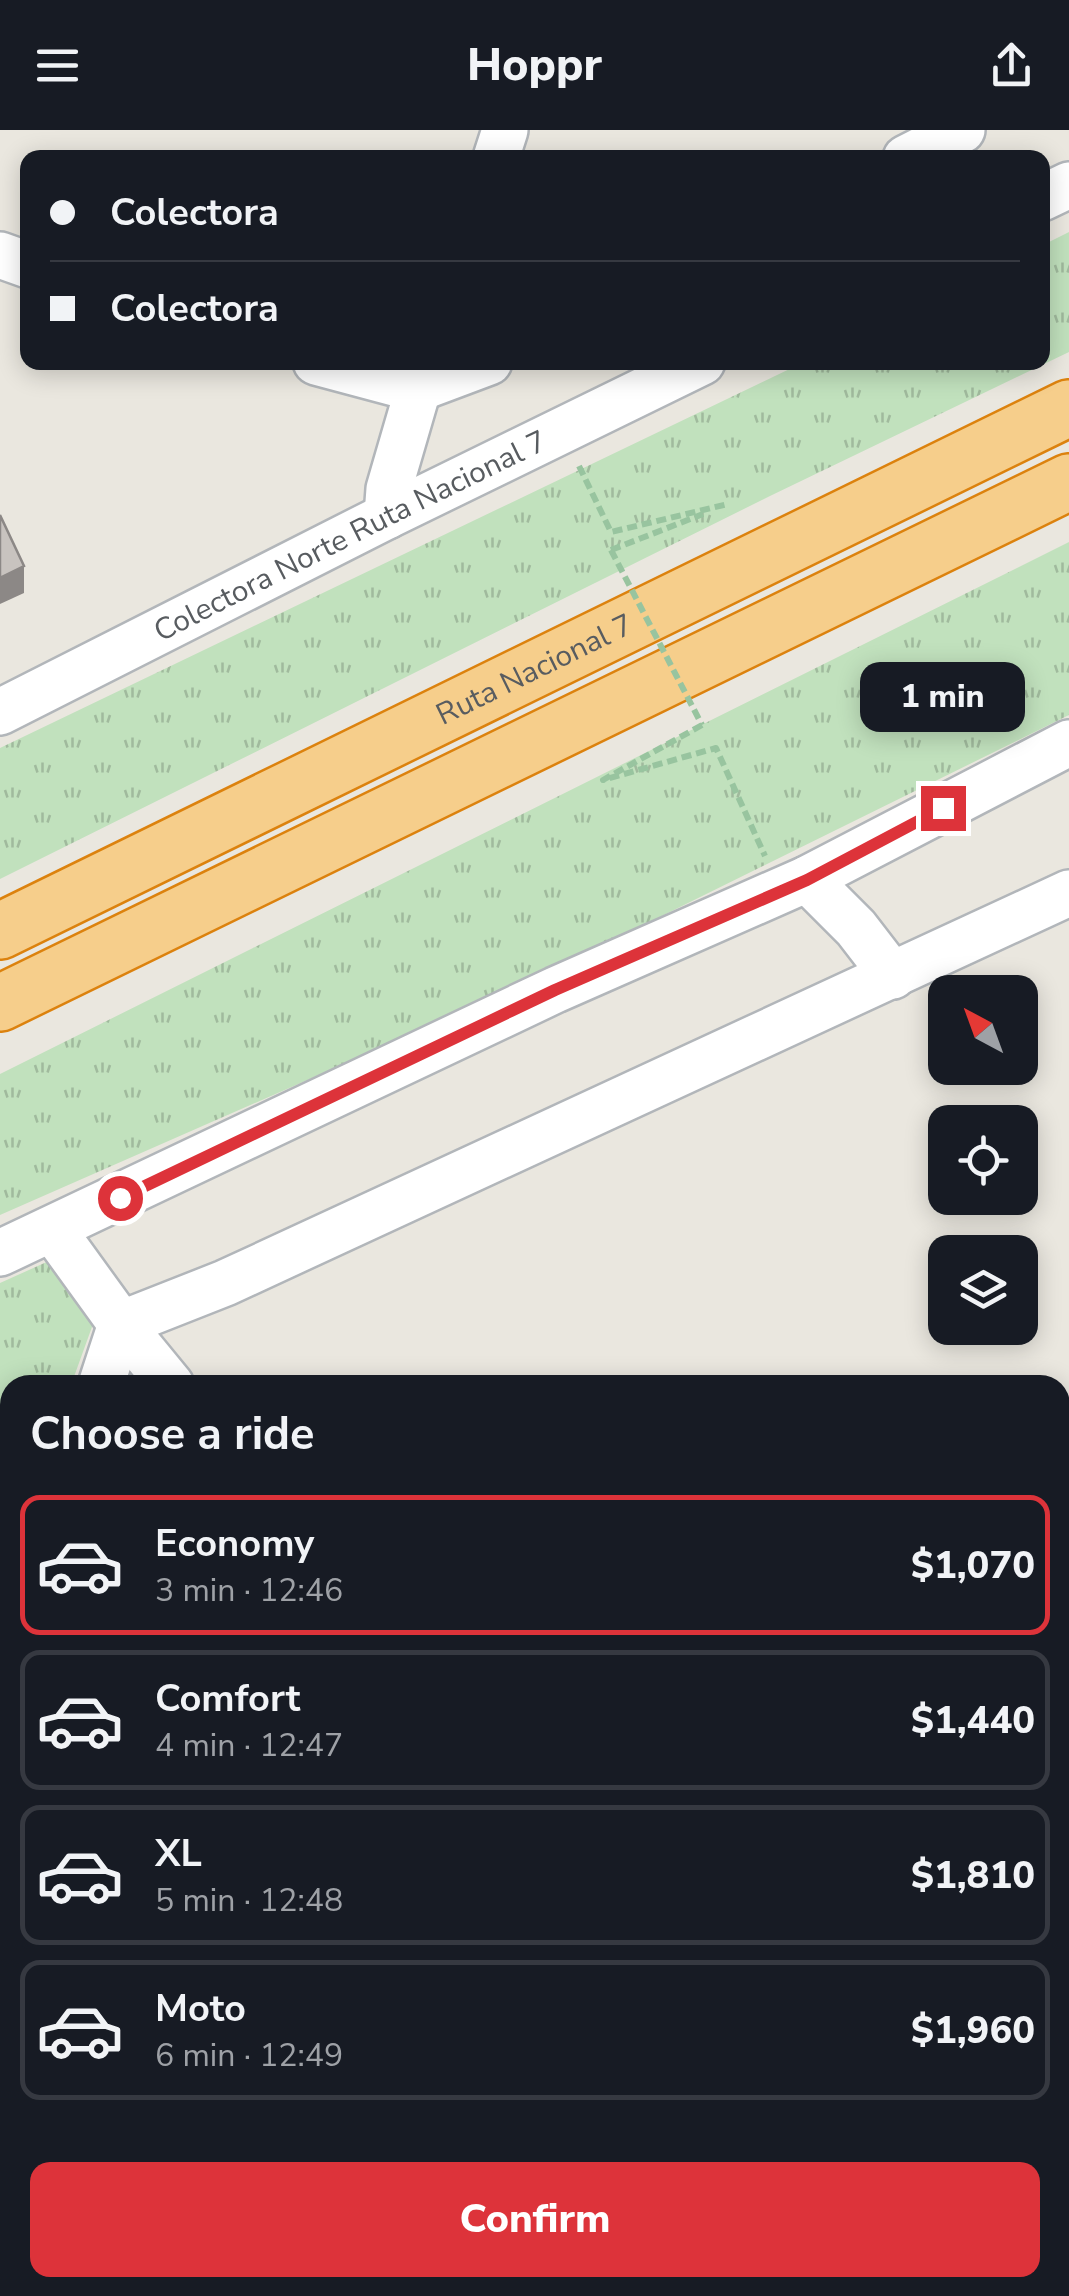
<!DOCTYPE html>
<meta charset="utf-8">
<style>
body{margin:0;font-family:"Nunito Sans",sans-serif;background:#20242c;color:#f1f3f6;height:100vh;display:flex;flex-direction:column;font-size:38px;white-space:nowrap}
*{box-sizing:border-box;margin:0}
p{font-size:32px;color:#9ea1a6}
.icon{flex:none;width:55px;height:55px;fill:none;stroke:currentColor;stroke-width:2;stroke-linecap:round;stroke-linejoin:round}
.map{position:relative;flex:1;overflow:hidden}
.panel{position:absolute;left:0px;top:1245px;width:1070px;height:922px;display:flex;flex-direction:column;background:#171b24;border-radius:30px 30px 0 0;box-shadow:0 5px 25px #0003}
.panel>*{flex:none}
.top-card{position:absolute;left:20px;top:20px;width:1030px;height:220px;border-radius:20px;box-shadow:0 5px 25px #0003;display:grid;align-content:center;height:220px;padding:0 30px;background:#171b24}
.needle{width:65px;rotate:319deg}
.fabs{position:absolute;left:928px;top:845px;display:grid;gap:20px}
.fabs a{display:grid;place-items:center;width:110px;height:110px;border-radius:20px;background:#171b24;box-shadow:0 5px 25px #0003;font-size:50px}
.end{position:absolute;width:45px;height:45px;margin:-22px;border:12px solid #dd333a;background:#fff;box-shadow:0 0 0 5px #fff}
.from{border-radius:50%}
.bubble{position:absolute;height:70px;border-radius:20px;background:#171b24;box-shadow:0 5px 25px #0003;font-size:32px;font-weight:800;line-height:70px;text-align:center}
.top-card b{display:flex;align-items:center;gap:35px;height:95px;font-size:38px}
.top-card b+b{border-top:2px solid #363941}
.top-card i{width:25px;height:25px;background:#f1f3f6}
ul{padding:0;list-style:none}
li{display:flex;align-items:center;gap:30px;height:140px;margin:0 20px 15px;padding:0 10px;border:5px solid #363941;border-radius:20px}
li div{flex:1}
li b{display:block;font-size:38px}
li em{font-style:normal;font-weight:800}
li.active{border-color:#dd333a}
li>.icon{width:90px;height:90px;stroke-width:1.5}
h2{padding:0 30px;font-size:45px;line-height:120px}
.button{display:flex;gap:20px;margin-top:auto;padding:20px 30px}
.button a{flex:1;height:115px;border-radius:20px;background:#dd333a;color:#fff;font-size:40px;font-weight:800;line-height:115px;text-align:center}
header{display:flex;justify-content:space-between;align-items:center;height:130px;padding:0 30px;background:#171b24;font-size:45px;font-weight:800}
.map>svg:first-child{display:block}
.grass{fill:url(#grass-tufts)}
.pitch{fill:#c1e1bd}
.lines{fill:none;stroke-linecap:round;stroke-linejoin:round}
.minor-casing{stroke:#b2b6ba;stroke-width:50}
.highway-casing{stroke:#dc820e;stroke-width:60}
.path{stroke:#98c49f;stroke-width:6;stroke-dasharray:10 5;stroke-linecap:butt}
.minor{stroke:#fff;stroke-width:45}
.highway{stroke:#f6ce8b;stroke-width:55}
.path-bridge{stroke:#98c49f;stroke-width:6;stroke-dasharray:10 5;stroke-linecap:butt}
.shaded-wall{fill:#8c8886}
.building{fill:#c8c3bf;stroke:#8c8886;stroke-width:2.5}
.route{stroke:#dd333a;stroke-width:12}
.labels{text-anchor:middle;dominant-baseline:central;stroke-width:8;stroke-linejoin:round;paint-order:stroke}
.street-label{font-size:30px;fill:#585c60;stroke:#fff}
</style>
<header><svg class="icon" aria-label="menu" viewBox="0 0 24 24"><path d="M4 6h16M4 12h16M4 18h16"/></svg>Hoppr<svg class="icon" aria-label="share" viewBox="0 0 24 24"><path d="M12 15V3M7 8l5-5 5 5M5 13v7h14v-7"/></svg></header>
<div class="map">
<svg width="1069" height="2166" viewBox="0 0 1069 2166">
<defs>
<pattern id="grass-tufts" width="24" height="20" patternUnits="userSpaceOnUse" patternTransform="scale(2.5)"><rect width="24" height="20" fill="#c1e1bd"/><path d="M3 7l-1-3M5 7V3M7 7l1-3M15 17l-1-3M17 17v-4M19 17l1-3" fill="none" stroke="#a0ba9d"/></pattern>
</defs>
<rect width="100%" height="100%" fill="#eae7df"/>
<path class="grass" d="M1069,102V222L770,366L0,749V618L802,233L1042,232L1043,115Z
M1069,412V585L510,861L0,1085V944Z
M60,1126L101,1172L71,1255H10V1425L0,1453V1153Z
M1060,1585L1069,1588V2166H959L931,2158H1060Z"/>
<path class="pitch" d="M1060,1807L1069,1810V1919L1060,1916Z"/>
<g class="lines">
<g class="minor-casing">
<g id="minor">
<path d="M496,28L505,0"/>
<path d="M906,28L962,0"/>
<path d="M1042,68L1069,55"/>
<path d="M0,125L28,135"/>
<path d="M316,232L417,259"/>
<path d="M417,259L489,232"/>
<path d="M387,386L389,359L426,232"/>
<path id="s1" d="M0,582L387,386L702,232"/>
<path d="M807,749L856,798L893,846"/>
<path d="M53,1100L121,1194L171,1255"/>
<path d="M0,1123L555,860L807,749L1069,613"/>
<path d="M121,1194L225,1153L1069,763"/>
<path d="M101,1255L121,1194"/>
<path d="M1060,1430L1069,1404"/>
<path d="M0,1529L10,1502"/>
<path d="M1060,1574L1069,1577"/>
<path d="M0,1716L10,1720"/>
<path d="M808,2166L811,2158"/>
</g>
</g>
<g class="highway-casing">
<g id="highway">
<path id="s2" d="M0,801L1069,278"/>
<path d="M0,873L1069,352"/>
</g>
</g>
<path class="path" d="M579,336L611,402L728,374
M611,420L703,384
M702,595L603,650L716,618L765,726
M1060,2021L1069,2013
M1060,2065L1069,2069"/>
<use href="#minor" class="minor"/>
<use href="#highway" class="highway"/>
<path class="path-bridge" d="M611,420L702,595"/>
</g>
<path class="shaded-wall" d="M24,436V463L0,474V448Z"/>
<path class="building" d="M0,385L24,436L0,448Z"/>
<g class="lines">
<path class="route" d="M120,1068L555,860L807,750L943,678"/>
</g>
<g class="labels">
<g class="street-label">
<text stroke="none"><textPath href="#s1" startOffset="392">Colectora Norte Ruta Nacional 7</textPath></text>
<text stroke="none"><textPath href="#s2" startOffset="595">Ruta Nacional 7</textPath></text>
</g>
</g>
</svg>
<div class="fabs">
<a><svg class="needle" viewBox="-14 -14 28 28"><path d="M0-13l5 13h-10z" fill="#e53935"/><path d="M0 13l5-13h-10z" fill="#9ea1a6"/></svg></a>
<a><svg class="icon" aria-label="locate" viewBox="0 0 24 24"><circle cx="12" cy="12" r="6"/><path d="M12 2v4M12 18v4M2 12h4M18 12h4"/></svg></a>
<a><svg class="icon" aria-label="layers" viewBox="0 0 24 24"><path d="M12 4l9 5-9 5-9-5zM3 14l9 5 9-5"/></svg></a>
</div>
<i class="end from" style="left:120px;top:1068px"></i>
<i class="end" style="left:943px;top:678px"></i>
<div class="bubble" style="left:860px;top:532px;width:165px">1 min</div>
<div class="top-card">
<b><i class="from"></i>Colectora</b>
<b><i></i>Colectora</b>
</div>
<section class="panel">
<h2>Choose a ride</h2>
<ul>
<li class="active"><svg class="icon" aria-label="car" viewBox="0 0 24 24"><path d="M5 17H2v-5l4-1 3-4h7l3 4 3 1v5h-3M9 17h6M6 11h13"/><circle cx="7" cy="17" r="2"/><circle cx="17" cy="17" r="2"/></svg><div><b>Economy</b><p>3 min · 12:46</p></div><em>$1,070</em></li>
<li><svg class="icon" aria-label="car" viewBox="0 0 24 24"><path d="M5 17H2v-5l4-1 3-4h7l3 4 3 1v5h-3M9 17h6M6 11h13"/><circle cx="7" cy="17" r="2"/><circle cx="17" cy="17" r="2"/></svg><div><b>Comfort</b><p>4 min · 12:47</p></div><em>$1,440</em></li>
<li><svg class="icon" aria-label="car" viewBox="0 0 24 24"><path d="M5 17H2v-5l4-1 3-4h7l3 4 3 1v5h-3M9 17h6M6 11h13"/><circle cx="7" cy="17" r="2"/><circle cx="17" cy="17" r="2"/></svg><div><b>XL</b><p>5 min · 12:48</p></div><em>$1,810</em></li>
<li><svg class="icon" aria-label="car" viewBox="0 0 24 24"><path d="M5 17H2v-5l4-1 3-4h7l3 4 3 1v5h-3M9 17h6M6 11h13"/><circle cx="7" cy="17" r="2"/><circle cx="17" cy="17" r="2"/></svg><div><b>Moto</b><p>6 min · 12:49</p></div><em>$1,960</em></li>
</ul>
<div class="button"><a>Confirm</a></div>
</section>
</div>
